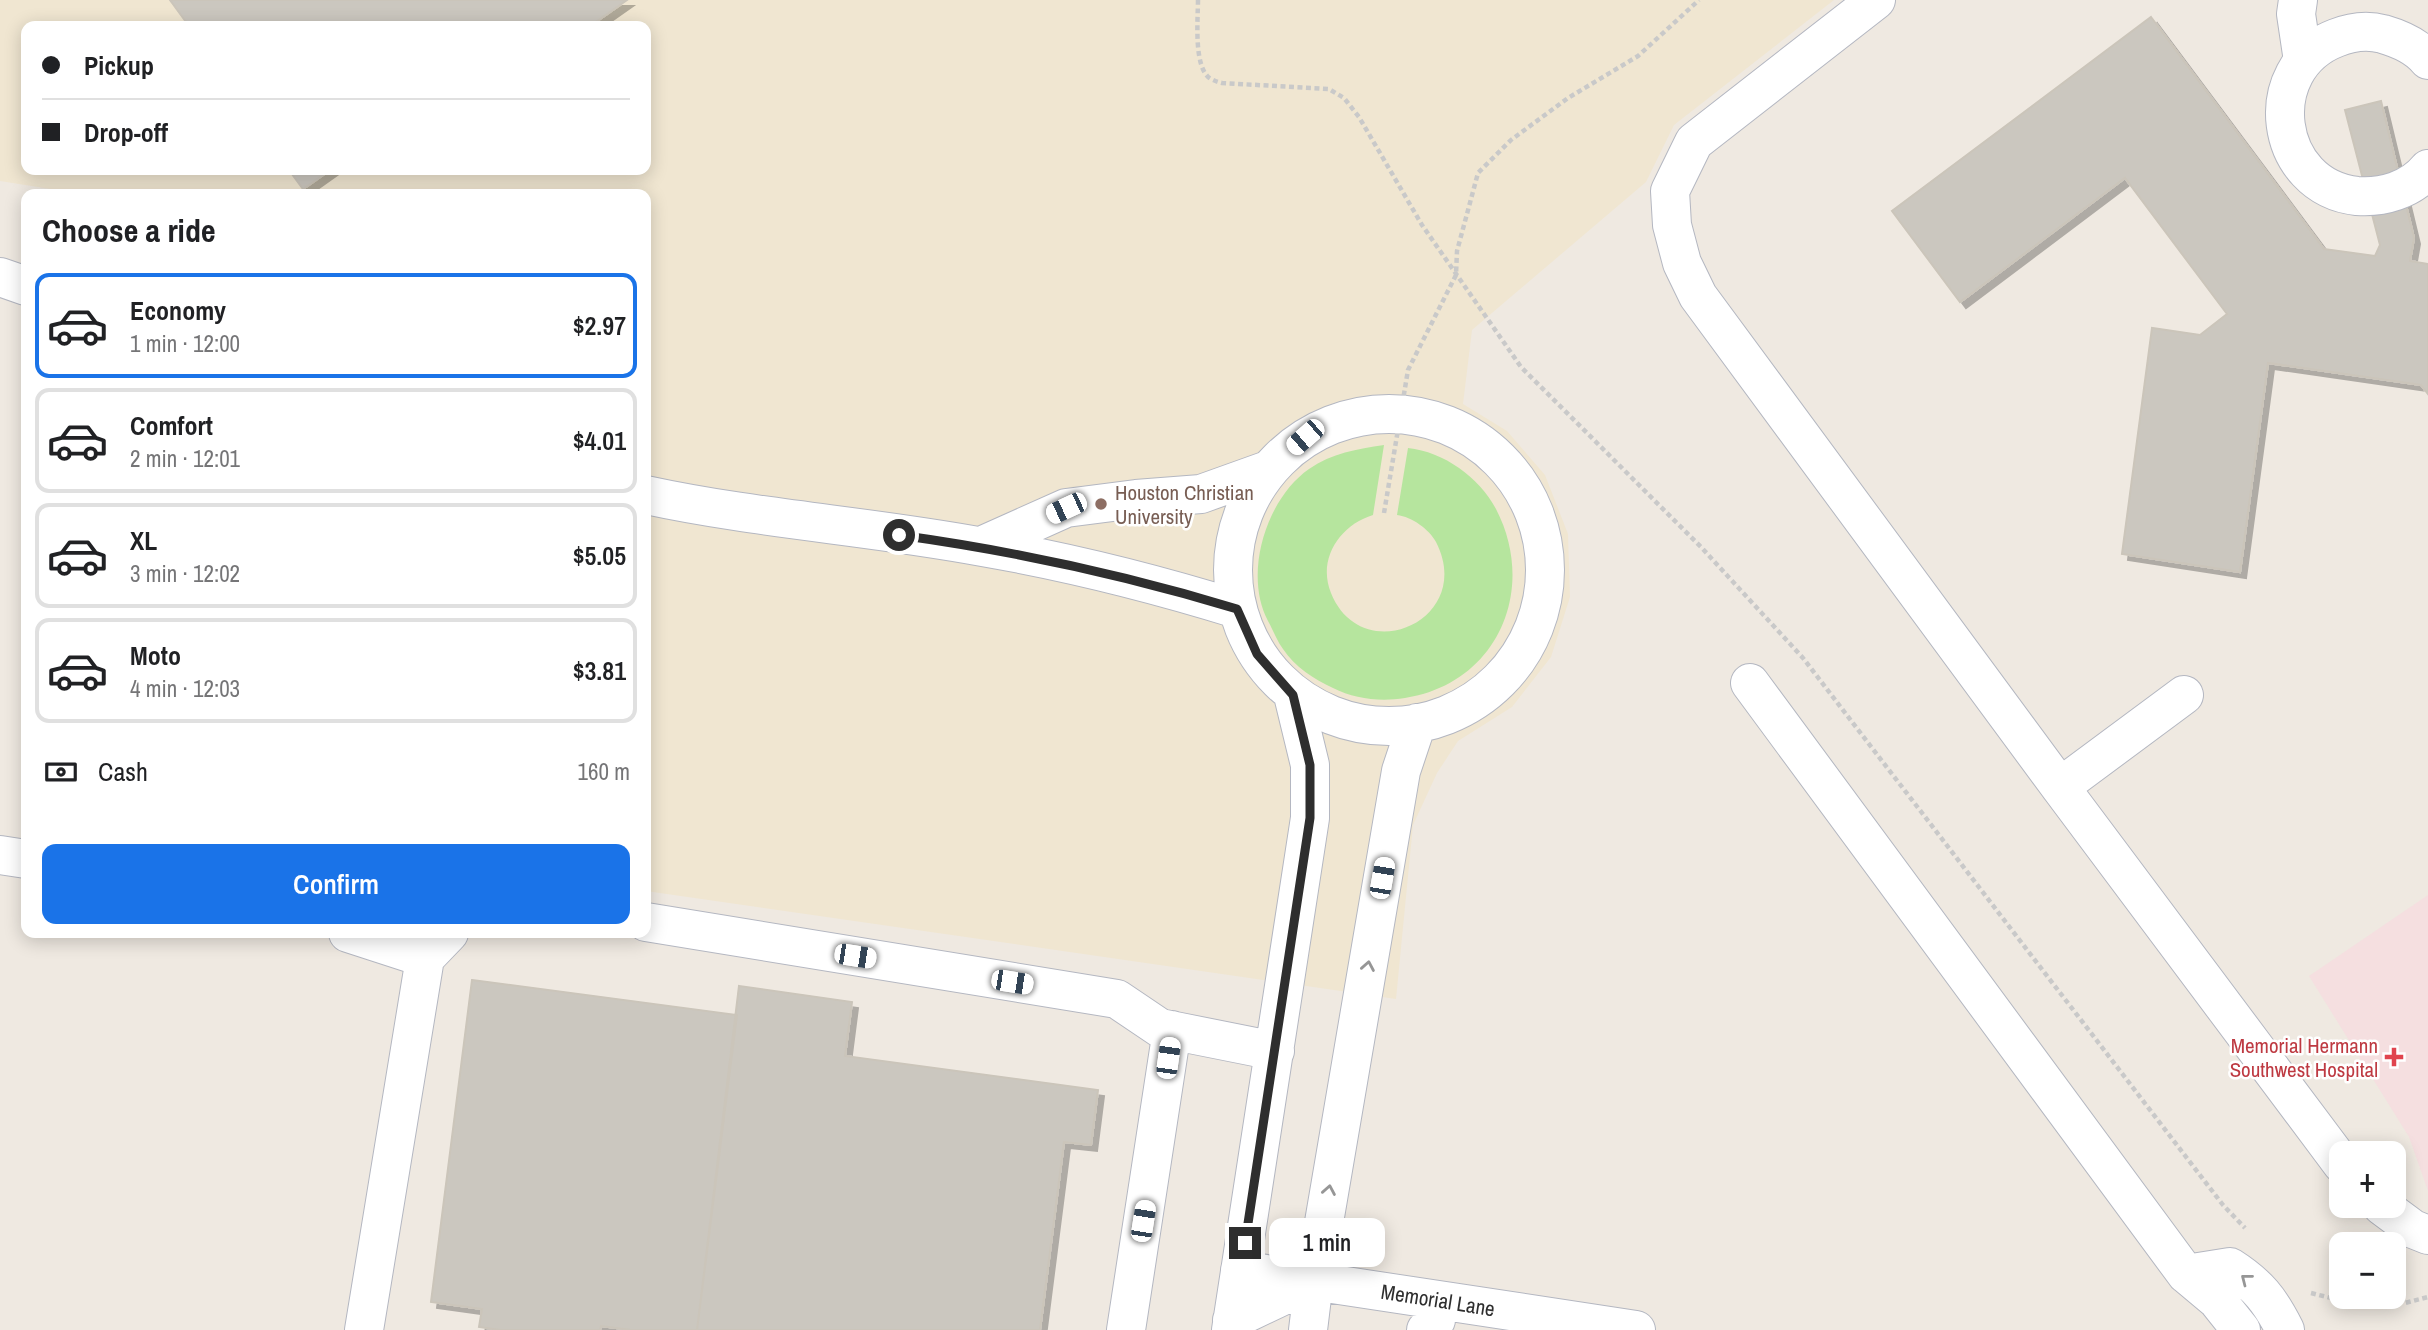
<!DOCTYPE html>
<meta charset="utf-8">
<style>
body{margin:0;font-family:"Archivo Narrow",sans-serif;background:#f2f2f2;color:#202124;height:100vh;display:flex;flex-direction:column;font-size:26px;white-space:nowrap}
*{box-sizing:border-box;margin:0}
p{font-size:23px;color:#757577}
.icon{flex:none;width:38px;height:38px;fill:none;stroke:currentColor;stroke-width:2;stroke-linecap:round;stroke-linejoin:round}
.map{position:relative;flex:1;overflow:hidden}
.sheet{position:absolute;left:21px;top:189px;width:630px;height:749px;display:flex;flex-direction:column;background:#fff;border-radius:14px;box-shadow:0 4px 18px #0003}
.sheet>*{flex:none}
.banner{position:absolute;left:21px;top:21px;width:630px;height:154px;border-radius:14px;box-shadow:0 4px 18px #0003;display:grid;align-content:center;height:154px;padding:0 21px;background:#fff}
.buttons{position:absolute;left:2329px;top:1141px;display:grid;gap:14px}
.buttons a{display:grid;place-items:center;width:77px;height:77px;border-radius:14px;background:#fff;box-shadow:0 4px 18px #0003;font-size:35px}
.end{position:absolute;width:32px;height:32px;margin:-16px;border:9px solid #2e2e2e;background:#fff;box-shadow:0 0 0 4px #fff}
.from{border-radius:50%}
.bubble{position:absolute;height:49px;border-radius:14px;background:#fff;box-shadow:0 4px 18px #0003;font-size:23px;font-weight:600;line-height:49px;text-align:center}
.car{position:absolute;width:21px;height:42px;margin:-21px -10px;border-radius:9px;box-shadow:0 0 5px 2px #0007;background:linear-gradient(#fff 24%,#345 0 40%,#fff 0 76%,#345 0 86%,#fff 0)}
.banner b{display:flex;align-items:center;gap:24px;height:66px;font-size:26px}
.banner b+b{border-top:2px solid #e0e0e0}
.banner i{width:18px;height:18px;background:#202124}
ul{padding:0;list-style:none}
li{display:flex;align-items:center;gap:21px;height:105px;margin:0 14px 10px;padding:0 7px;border:4px solid #e0e0e0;border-radius:14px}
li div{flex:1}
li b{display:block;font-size:26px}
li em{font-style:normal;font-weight:600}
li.on{border-color:#1a73e8}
li>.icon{width:63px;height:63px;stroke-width:1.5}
h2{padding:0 21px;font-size:32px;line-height:84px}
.pay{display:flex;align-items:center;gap:18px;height:77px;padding:0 21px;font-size:26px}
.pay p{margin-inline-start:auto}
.button{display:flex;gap:14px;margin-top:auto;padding:14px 21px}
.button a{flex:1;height:80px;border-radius:14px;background:#1a73e8;color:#fff;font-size:28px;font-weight:600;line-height:80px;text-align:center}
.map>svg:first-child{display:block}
.education{fill:#f0e6d1;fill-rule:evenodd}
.medical{fill:#f5dfe0}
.green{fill:#b6e59e}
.building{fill:#cbc7bf;stroke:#cbc5ba;stroke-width:2;filter:url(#shadow)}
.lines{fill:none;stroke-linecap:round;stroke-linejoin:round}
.minor-casing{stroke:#b4b7c1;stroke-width:40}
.path{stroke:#c9c9c9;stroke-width:4.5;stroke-dasharray:5 3.5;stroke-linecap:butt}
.minor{stroke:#fff;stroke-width:38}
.oneway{stroke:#969696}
.route{stroke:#2e2e2e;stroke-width:9}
.education-dot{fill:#8d6e63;stroke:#fff;stroke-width:2.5}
.health-dot{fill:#e0444e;stroke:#fff;stroke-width:2.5}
.labels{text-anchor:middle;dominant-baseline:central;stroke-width:5;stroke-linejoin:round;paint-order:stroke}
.education-label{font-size:21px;fill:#785e54;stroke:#fff;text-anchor:start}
.health-label{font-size:21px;fill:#be3a42;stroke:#fff;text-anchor:end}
.street-label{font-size:21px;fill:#2e2e2e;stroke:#fff}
</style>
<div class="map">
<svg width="2428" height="1330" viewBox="0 0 2428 1330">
<defs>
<filter id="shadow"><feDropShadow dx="6" dy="6" stdDeviation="0" flood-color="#0004"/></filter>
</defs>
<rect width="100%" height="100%" fill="#efe9e1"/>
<path class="education" d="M0,0H1834L1674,125L1646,182L1472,330L1463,404L1507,431L1545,475L1568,534L1570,597L1551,657L1512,707L1458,741L1437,773L1413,825L1396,999L646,891V194H82L0,181ZM26,26H646V170H26Z"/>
<path class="medical" d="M2428,895V1191L2409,1137L2309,976Z"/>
<path class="green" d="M1384,445L1373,515C1340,525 1317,559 1331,593C1362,670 1476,620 1436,542C1429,529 1412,517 1397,515L1408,448C1444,452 1479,477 1496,509C1538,590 1497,684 1405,698C1380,702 1355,699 1333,688C1314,679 1295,667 1283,649C1277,641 1273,630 1268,621C1243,574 1266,499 1309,469C1332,453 1357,449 1384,445Z"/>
<path class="building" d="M170,0H627L590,26H189Z
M2151,17L2324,249L2375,256L2380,245L2345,110L2381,101L2414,238L2410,261L2428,264V394L2421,385L2268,363L2240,572L2122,554L2152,328L2200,335L2227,314L2125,178L1960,302L1892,211Z
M289,170H330L303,189Z
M472,980L737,1015L697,1330H631L601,1326L600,1330H500L479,1327L482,1309L431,1302Z
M739,986L852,1002L845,1056L1098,1090L1091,1145L1064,1142L1040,1330H697Z"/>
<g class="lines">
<g class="minor-casing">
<path id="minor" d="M1876,0L1694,142L1670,191L1672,225L1682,263L1698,296L2060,787L2342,1164
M2298,0L2296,14L2303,61
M2428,60C2417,46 2400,39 2383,34C2368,30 2351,32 2336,38C2258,68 2273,187 2357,196C2382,198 2411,190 2428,169
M0,277L26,286
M1233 570a156 156 0 1 1 312 0a156 156 0 1 1-312 0Z
M646,495C757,519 871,526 983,547C1069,562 1153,583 1237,609
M981,546L1066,508L1136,499L1201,494L1268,470
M1750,683L2186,1274L2217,1300L2241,1330
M2060,787L2184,695
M0,855L26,859
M646,922L1117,999L1160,1028L1275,1051
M348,933L425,958L449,933
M2382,1206L2413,1229L2428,1235
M1240,1270L1636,1330
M2186,1274L2230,1267C2258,1285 2270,1300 2285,1330
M1232,1320L1314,1281
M364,1330L425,958
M1126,1330L1172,1030
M1231,1330L1310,818V765L1293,695
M1308,1330L1314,1281L1401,771L1417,723
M1426,1330L1436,1320"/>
</g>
<path class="path" d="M1198,0C1198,19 1193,69 1211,79C1215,81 1218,82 1222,83L1329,89L1344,98L1359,117L1422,225L1521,367L1701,547L1803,658L2223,1205L2245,1228
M1384,513L1408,370L1456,275L1457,251L1478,173L1511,140L1568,98L1638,56L1699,0
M2311,1293L2343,1301L2354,1297
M2390,1297L2405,1303L2428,1297"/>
<use href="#minor" class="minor"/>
</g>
<defs><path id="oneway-chevron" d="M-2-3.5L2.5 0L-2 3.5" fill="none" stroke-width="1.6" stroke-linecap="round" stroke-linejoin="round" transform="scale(1.75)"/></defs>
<g class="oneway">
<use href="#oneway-chevron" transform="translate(1368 966) rotate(-80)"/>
<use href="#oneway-chevron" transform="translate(1329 1190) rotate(-80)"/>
<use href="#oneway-chevron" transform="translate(2246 1279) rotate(-142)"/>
</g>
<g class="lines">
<path class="route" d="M899,535C1014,551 1126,575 1237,609L1257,654L1293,695L1310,765V818L1245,1243"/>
</g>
<circle class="education-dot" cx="1101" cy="504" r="7"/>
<path class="health-dot" d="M2390.5 1046.5h7v7h7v7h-7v7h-7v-7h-7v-7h7z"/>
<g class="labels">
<g class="education-label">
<text x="1115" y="492">Houston Christian<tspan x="1115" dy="24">University</tspan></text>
</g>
<g class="health-label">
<text x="2378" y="1045">Memorial Hermann<tspan x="2378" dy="24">Southwest Hospital</tspan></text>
</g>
<g class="street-label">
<text transform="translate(1438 1300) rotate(9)">Memorial Lane</text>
</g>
</g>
</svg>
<div class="buttons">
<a>+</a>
<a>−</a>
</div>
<i class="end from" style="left:899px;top:535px"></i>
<i class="end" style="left:1245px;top:1243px"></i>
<div class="bubble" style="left:1269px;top:1218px;width:116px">1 min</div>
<i class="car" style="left:1305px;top:437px;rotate:229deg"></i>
<i class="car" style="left:1066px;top:508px;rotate:245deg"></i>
<i class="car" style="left:1382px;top:878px;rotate:10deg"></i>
<i class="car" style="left:855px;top:956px;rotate:99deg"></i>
<i class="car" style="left:1012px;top:982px;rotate:99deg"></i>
<i class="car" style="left:1168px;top:1058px;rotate:8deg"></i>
<i class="car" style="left:1143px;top:1221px;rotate:9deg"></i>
<div class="banner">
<b><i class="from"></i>Pickup</b>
<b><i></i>Drop-off</b>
</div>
<section class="sheet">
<h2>Choose a ride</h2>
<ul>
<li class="on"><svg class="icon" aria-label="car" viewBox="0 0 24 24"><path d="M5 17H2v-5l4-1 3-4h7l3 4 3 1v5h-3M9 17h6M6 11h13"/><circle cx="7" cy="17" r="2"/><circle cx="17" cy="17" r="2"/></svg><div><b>Economy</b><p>1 min · 12:00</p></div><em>$2.97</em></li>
<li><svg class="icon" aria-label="car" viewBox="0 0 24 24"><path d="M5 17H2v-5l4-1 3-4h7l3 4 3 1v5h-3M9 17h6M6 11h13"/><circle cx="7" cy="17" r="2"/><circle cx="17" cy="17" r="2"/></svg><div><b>Comfort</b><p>2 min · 12:01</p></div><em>$4.01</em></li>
<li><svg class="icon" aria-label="car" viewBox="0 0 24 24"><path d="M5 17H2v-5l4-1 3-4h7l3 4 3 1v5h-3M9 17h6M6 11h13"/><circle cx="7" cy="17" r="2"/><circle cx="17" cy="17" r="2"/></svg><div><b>XL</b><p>3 min · 12:02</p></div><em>$5.05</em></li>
<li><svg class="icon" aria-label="car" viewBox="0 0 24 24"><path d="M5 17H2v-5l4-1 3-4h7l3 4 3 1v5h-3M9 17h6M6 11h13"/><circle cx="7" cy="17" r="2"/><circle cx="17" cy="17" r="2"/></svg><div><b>Moto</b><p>4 min · 12:03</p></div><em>$3.81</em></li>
</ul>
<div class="pay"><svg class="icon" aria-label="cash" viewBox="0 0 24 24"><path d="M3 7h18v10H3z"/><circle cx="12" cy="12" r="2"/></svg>Cash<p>160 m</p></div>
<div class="button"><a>Confirm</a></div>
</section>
</div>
